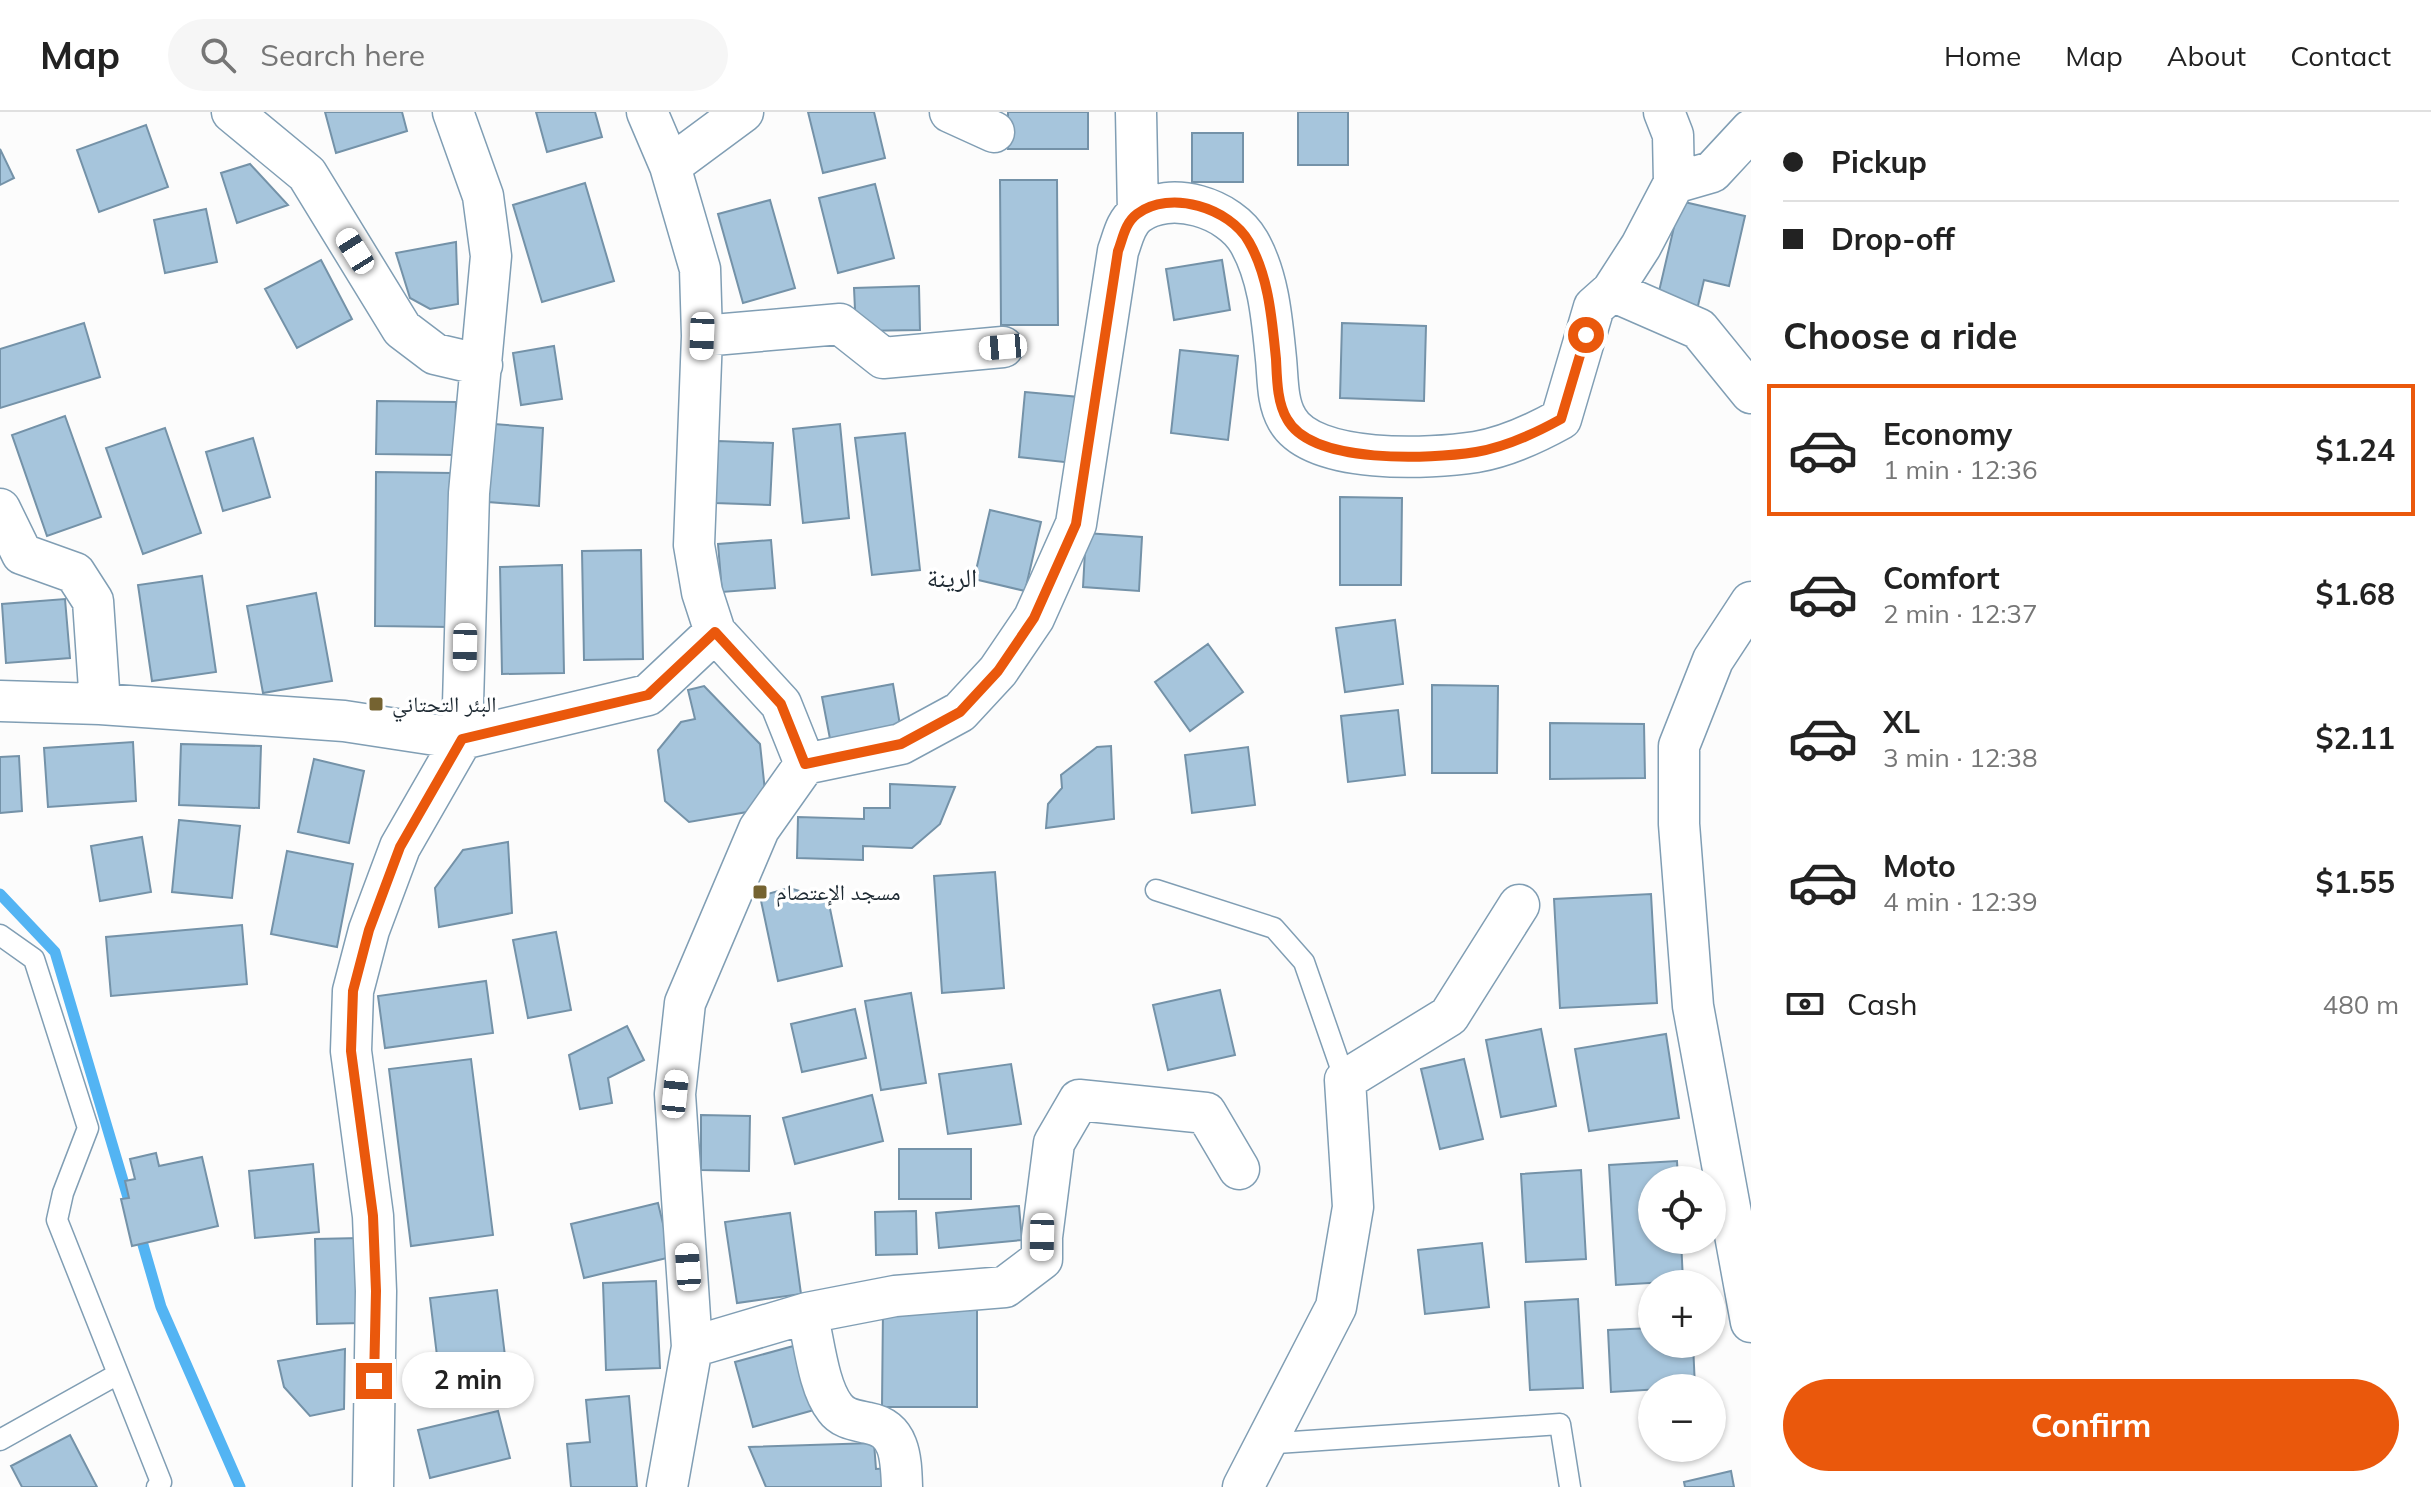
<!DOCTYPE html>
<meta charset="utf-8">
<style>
body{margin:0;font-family:Mulish,"Noto Naskh Arabic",sans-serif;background:#f6f6f6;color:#222;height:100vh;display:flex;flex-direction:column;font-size:30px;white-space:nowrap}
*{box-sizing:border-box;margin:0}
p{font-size:26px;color:#767676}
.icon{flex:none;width:44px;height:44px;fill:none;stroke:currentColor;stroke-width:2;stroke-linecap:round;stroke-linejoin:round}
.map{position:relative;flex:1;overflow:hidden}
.drawer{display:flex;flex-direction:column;background:#fff;width:680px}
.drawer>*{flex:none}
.hud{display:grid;align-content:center;height:176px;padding:0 32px;background:#fff}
.fabs{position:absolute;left:1638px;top:1054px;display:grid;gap:16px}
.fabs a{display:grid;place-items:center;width:88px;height:88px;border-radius:50%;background:#fff;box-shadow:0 2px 6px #0004;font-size:40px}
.end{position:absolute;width:36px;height:36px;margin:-18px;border:10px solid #ea580c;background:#fff;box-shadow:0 0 0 4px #fff}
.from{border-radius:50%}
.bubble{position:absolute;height:56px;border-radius:28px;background:#fff;box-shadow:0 2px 6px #0004;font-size:26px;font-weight:700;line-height:56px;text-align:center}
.car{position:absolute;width:24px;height:48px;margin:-24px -12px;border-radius:10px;box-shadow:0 0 6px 2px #0007;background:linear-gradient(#fff 24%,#345 0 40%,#fff 0 76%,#345 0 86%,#fff 0)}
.hud b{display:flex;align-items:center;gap:28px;height:76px;font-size:30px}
.hud b+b{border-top:2px solid #e0e0e0}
.hud i{width:20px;height:20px;background:#222}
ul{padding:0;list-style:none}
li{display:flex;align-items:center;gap:24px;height:132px;margin:0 16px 12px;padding:0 16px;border:4px solid transparent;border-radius:0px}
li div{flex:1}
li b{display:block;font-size:30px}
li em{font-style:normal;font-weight:700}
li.current{border-color:#ea580c}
li>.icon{width:72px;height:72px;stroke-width:1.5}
h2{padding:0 32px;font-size:36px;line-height:96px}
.pay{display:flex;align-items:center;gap:20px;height:88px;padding:0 32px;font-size:30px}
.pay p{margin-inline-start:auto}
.cta{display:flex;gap:16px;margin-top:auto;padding:16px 32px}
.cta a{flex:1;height:92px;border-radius:48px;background:#ea580c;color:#fff;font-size:32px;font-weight:700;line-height:92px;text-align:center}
header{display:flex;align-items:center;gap:48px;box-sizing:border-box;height:112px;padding:0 40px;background:#fff;border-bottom:2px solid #e0e0e0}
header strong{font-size:38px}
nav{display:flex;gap:44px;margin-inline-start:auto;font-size:28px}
.search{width:560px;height:72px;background:#f6f6f6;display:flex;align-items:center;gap:20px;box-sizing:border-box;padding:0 28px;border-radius:44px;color:#767676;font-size:30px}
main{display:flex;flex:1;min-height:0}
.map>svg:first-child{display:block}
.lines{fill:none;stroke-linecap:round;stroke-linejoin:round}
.stream{stroke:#53b4f3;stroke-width:11}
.building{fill:#a6c5dc;stroke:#7492a8;stroke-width:2}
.lane-casing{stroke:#809eb4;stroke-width:23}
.street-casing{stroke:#809eb4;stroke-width:43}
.lane{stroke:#fff;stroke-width:20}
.street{stroke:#fff;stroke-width:40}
.route{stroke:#ea580c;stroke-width:10}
.poi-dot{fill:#756331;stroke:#fff;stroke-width:3}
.labels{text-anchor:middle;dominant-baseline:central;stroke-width:7;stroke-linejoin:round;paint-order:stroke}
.poi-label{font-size:22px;fill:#1d2932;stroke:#fff;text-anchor:start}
.quarter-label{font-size:26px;fill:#1d2932;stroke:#fff}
</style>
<header>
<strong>Map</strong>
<div class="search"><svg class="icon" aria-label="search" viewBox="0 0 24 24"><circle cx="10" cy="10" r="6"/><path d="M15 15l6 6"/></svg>Search here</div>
<nav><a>Home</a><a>Map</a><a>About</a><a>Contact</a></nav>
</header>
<main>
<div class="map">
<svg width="1751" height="1375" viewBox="0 0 1751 1375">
<rect width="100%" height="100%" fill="#fcfcfc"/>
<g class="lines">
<path class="stream" d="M0,782L55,840L132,1099
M139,1119L161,1195L240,1375"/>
</g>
<path class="building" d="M325,0H402L407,19L336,41Z
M536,0H595L602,25L547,40Z
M808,0H874L885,46L823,61Z
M1008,0H1088V37H1008Z
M1298,0H1348V53H1298Z
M146,13L168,75L99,100L77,38Z
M1192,21H1243V70H1192Z
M0,37L14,66L0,73Z
M250,52L288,93L237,111L221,61Z
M1000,68H1057L1058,213H1001Z
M585,71L614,169L542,190L513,93Z
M875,72L894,146L838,161L819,86Z
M770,88L795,176L743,191L718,102Z
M1680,89L1745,104L1729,174L1704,168L1697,198L1657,188Z
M206,97L217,150L165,161L154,108Z
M456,130L458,192L430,197L410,186L396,141Z
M321,148L352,207L297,236L265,177Z
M1222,148L1230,198L1174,208L1166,157Z
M919,174L920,218L856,219L854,176Z
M84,211L100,265L0,296V237Z
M1342,211L1426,214L1424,289L1340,286Z
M554,234L562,287L521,293L513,241Z
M1180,238L1238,244L1228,328L1171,321Z
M1025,280L1079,285L1073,351L1019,345Z
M377,289L456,290L455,343L376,342Z
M65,304L101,405L47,424L12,323Z
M494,312L543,316L539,394L488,390Z
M840,312L849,406L803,411L793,317Z
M165,316L201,421L143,442L106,336Z
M905,321L920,458L872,463L855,326Z
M253,326L270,385L223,399L206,340Z
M718,329L773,331L770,393L715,391Z
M376,360L452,361L450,515L375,514Z
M1340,385L1402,386L1401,473H1340Z
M990,398L1041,410L1025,479L974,467Z
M1086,421L1142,425L1139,479L1083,475Z
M771,428L775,476L722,480L718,432Z
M641,438L643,547L584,548L582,439Z
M562,453L564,561L502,562L500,455Z
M202,464L216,560L152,569L138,473Z
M316,481L332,569L263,581L247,494Z
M65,487L70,546L6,551L2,492Z
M1395,508L1403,572L1345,580L1336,516Z
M1208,532L1243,580L1190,619L1155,570Z
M893,572L901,619L831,632L822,585Z
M1432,573L1498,574L1497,661H1432Z
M704,574L760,632L765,679L747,700L689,710L665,689L658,638L681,610L695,607L688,578Z
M1398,598L1405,663L1348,670L1341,604Z
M1550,611L1644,612L1645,666L1550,667Z
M133,630L136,689L48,695L44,636Z
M181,632L261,634L259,696L179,693Z
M1111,634L1114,707L1046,716L1048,692L1062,676L1061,663L1097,635Z
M1248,635L1255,693L1192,701L1185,643Z
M19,644L22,699L0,701V645Z
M314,647L364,659L349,731L298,720Z
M890,672L955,675L940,712L912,736L863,734V748L797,746L798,705L864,707V696H890Z
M179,708L240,714L232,786L172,780Z
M142,725L151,780L100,789L91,734Z
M508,730L512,801L439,815L435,776L463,738Z
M287,739L353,752L337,835L271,822Z
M995,760L1004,876L942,881L934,764Z
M789,776L828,787L842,854L778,869L760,784Z
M1651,782L1657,891L1560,896L1554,787Z
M242,813L247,872L111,884L106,825Z
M556,820L571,898L528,906L513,828Z
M486,869L493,921L385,936L378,884Z
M1220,878L1235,943L1168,958L1153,893Z
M911,881L926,971L881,978L865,889Z
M855,897L866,946L802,960L791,912Z
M627,914L644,948L608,966L612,991L580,997L569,943Z
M1541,917L1556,994L1501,1005L1486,928Z
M1666,922L1679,1006L1589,1019L1575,937Z
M471,947L493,1123L411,1134L389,957Z
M1464,947L1483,1027L1440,1037L1421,957Z
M1011,952L1021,1012L948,1022L939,962Z
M872,983L883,1029L795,1052L783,1006Z
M701,1003L750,1004L749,1059L701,1058Z
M899,1037H971V1087H899Z
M156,1041L159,1054L202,1045L218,1114L132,1134L121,1087L129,1086L125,1069L135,1067L130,1047Z
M1677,1049L1678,1068H1652V1128H1681L1683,1169L1616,1173L1609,1053Z
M313,1052L319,1120L255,1126L249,1059Z
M1581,1058L1586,1147L1526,1150L1521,1062Z
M658,1091L671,1145L584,1166L571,1112Z
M1019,1094L1022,1128L939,1136L936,1101Z
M916,1099L917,1142L876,1143L875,1100Z
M790,1101L801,1182L737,1191L725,1110Z
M360,1126L362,1211L317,1212L315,1127Z
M1482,1131L1489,1195L1425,1202L1418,1138Z
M656,1169L660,1256L606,1258L603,1171Z
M497,1178L509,1277L442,1285L430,1186Z
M1578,1187L1583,1276L1530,1278L1525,1190Z
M883,1197L977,1198V1295H882Z
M1652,1216V1232H1693L1695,1275L1611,1280L1608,1218Z
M797,1233L814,1298L753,1315L735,1250Z
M345,1237L344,1297L310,1304L284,1275L278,1249Z
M629,1284L637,1375H571L567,1332L590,1330L586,1288Z
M498,1299L510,1346L430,1366L418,1318Z
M70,1323L97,1375H22L11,1354Z
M874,1331L876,1357L891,1356V1375H766L749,1335Z
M1731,1359L1734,1375H1685L1684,1370Z"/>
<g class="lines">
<g class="lane-casing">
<path id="lane" d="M1156,778L1274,816L1304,850L1345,968
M0,823L34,847L88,1016L63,1081L57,1108L161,1370L157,1375
M0,1328L118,1262
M1264,1332L1560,1312L1570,1375"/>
</g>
<g class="street-casing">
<path id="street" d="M232,0L307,62L402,217L435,242L482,253
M647,0L670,54L700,157L702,224L694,433L702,480L715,520L781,592L805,652L901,632L960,600L998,559L1034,506L1076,412L1118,139C1123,126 1125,111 1137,102C1170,77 1230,96 1249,130C1269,165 1272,208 1276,247C1278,267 1277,290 1287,307C1312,353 1431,347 1476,340C1506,335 1534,322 1561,307L1594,195L1612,179L1641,134L1674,71L1673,23L1664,0
M950,0L994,20
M1136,0L1138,101
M670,54L743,0
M1674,71L1712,60L1751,18
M1612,179L1699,217L1751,281
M702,224L840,212L883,246L1003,235
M0,397L22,442L75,461L93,489L100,592
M1751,490L1713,548L1679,634V712L1693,894L1751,1210
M0,589L100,592L344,609L462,627L648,583L715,520
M807,1201C814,1228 818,1275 835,1296C843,1307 855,1308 868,1311C901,1317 901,1347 902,1375
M692,1235L807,1201L895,1184L1005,1175L1042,1147V1125L1054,1031L1079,988L1206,1001L1239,1057
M373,1375L376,1179L373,1104L351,939L353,879L369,818L400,735L462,627L469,381L491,144L483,84L453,0
M667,1375L692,1235L675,982L685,891L759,717L805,652
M1243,1375L1336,1195L1353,1095L1345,968L1449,904L1519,793"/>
</g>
<use href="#lane" class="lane"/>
<use href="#street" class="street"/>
</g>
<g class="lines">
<path class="route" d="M374,1269L376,1179L373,1104L351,939L353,879L369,818L400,735L462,627L648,583L715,520L781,592L805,652L901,632L960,600L998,559L1034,506L1076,412L1118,139C1123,126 1125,111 1137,102C1170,77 1230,96 1249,130C1269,165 1272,208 1276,247C1277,267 1277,290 1287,307C1312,353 1431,347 1476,340C1506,335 1534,322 1561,307L1586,223"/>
</g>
<g class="poi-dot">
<rect x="368" y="584" width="16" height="16" rx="4"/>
<rect x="752" y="772" width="16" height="16" rx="4"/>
</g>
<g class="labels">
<g class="poi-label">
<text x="392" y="592">البئر التحتاني</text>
<text x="776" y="780">مسجد الإعتصام</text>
</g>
<g class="quarter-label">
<text x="952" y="465">الرينة</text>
</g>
</g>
</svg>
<div class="fabs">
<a><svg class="icon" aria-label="locate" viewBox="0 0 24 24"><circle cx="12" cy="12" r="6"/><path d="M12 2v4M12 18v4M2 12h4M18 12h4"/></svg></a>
<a>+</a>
<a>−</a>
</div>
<i class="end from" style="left:1586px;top:223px"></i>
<i class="end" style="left:374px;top:1269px"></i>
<div class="bubble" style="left:402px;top:1240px;width:132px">2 min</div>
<i class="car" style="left:355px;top:139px;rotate:328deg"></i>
<i class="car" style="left:702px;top:224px;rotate:182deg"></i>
<i class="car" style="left:1003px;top:235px;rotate:265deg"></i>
<i class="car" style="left:465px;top:535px;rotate:181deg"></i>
<i class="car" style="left:675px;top:982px;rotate:6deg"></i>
<i class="car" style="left:1042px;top:1125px;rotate:181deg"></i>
<i class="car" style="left:688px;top:1155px;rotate:356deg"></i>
</div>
<section class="drawer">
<div class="hud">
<b><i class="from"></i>Pickup</b>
<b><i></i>Drop-off</b>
</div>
<h2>Choose a ride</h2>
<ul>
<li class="current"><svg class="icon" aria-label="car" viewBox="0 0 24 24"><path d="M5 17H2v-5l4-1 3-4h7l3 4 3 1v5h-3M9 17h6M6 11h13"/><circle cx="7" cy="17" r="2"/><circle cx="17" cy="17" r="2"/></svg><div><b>Economy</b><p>1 min · 12:36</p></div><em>$1.24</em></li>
<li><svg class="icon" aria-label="car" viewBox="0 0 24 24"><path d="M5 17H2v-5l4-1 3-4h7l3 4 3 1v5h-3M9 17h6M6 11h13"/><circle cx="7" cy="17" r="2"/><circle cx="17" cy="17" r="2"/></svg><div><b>Comfort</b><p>2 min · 12:37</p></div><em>$1.68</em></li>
<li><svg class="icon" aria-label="car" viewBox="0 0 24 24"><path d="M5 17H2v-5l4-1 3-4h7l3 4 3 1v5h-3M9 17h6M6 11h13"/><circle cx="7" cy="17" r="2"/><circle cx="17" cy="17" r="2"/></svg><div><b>XL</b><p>3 min · 12:38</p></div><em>$2.11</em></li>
<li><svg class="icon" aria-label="car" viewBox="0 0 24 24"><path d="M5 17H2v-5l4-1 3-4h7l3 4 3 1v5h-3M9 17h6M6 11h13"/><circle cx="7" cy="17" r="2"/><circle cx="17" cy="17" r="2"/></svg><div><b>Moto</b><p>4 min · 12:39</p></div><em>$1.55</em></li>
</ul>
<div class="pay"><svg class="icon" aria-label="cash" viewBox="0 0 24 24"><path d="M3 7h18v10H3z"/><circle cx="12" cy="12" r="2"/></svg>Cash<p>480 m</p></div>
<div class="cta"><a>Confirm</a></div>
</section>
</main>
